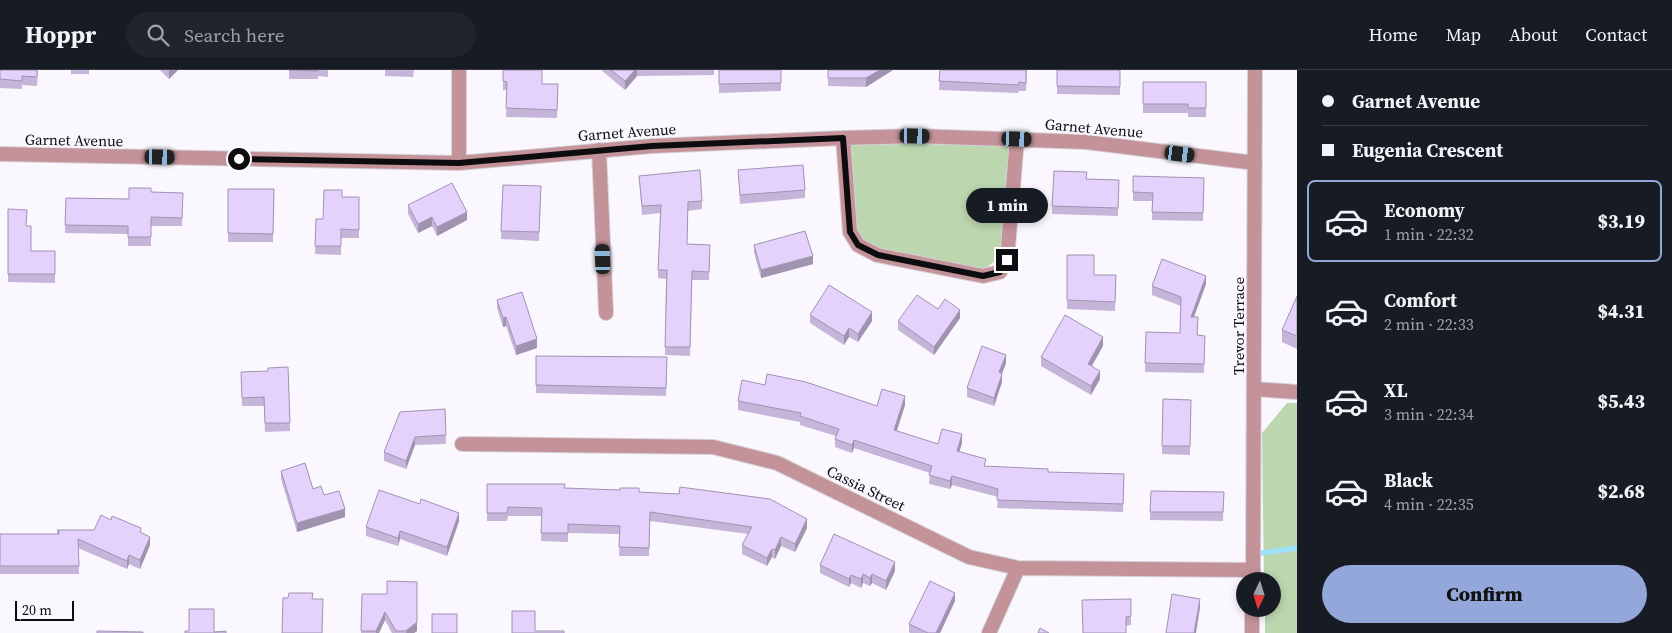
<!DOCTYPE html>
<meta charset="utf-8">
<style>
body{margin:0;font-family:"Source Serif 4",serif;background:#20242c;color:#f1f3f6;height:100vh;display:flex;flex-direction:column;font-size:19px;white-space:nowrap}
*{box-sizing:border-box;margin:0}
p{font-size:16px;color:#9ea1a6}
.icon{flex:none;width:28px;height:28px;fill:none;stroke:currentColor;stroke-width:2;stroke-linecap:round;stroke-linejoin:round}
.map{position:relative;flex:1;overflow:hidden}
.side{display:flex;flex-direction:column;background:#171b24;width:375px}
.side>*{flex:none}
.guide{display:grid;align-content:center;height:110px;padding:0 25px;background:#171b24}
.needle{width:32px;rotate:184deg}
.buttons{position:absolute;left:1236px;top:502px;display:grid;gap:10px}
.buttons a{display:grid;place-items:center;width:45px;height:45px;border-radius:50%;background:#171b24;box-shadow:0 2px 8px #0003;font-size:25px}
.scale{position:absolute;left:15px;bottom:12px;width:59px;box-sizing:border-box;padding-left:5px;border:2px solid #0d0c0f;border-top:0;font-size:14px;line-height:18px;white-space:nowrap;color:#0d0c0f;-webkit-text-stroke:4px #faf8fe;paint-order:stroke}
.end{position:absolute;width:22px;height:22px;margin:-11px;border:6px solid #0d0c0f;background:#fff;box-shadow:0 0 0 2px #fff}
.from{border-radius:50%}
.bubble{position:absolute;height:35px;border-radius:18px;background:#171b24;box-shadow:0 2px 8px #0003;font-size:16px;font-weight:800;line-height:35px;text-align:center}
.car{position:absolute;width:15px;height:30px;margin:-15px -8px;border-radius:6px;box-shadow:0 0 4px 1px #0007;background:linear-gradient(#222 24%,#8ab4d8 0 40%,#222 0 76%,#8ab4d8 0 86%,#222 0)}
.guide b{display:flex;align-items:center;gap:18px;height:48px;font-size:19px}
.guide b+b{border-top:1px solid #363941}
.guide i{width:12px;height:12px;background:#f1f3f6}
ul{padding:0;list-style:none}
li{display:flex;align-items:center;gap:15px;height:82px;margin:0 10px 8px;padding:0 15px;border:2px solid transparent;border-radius:8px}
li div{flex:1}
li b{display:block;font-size:19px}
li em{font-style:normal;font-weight:800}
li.on{border-color:#94a7da}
li>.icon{width:45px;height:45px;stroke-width:1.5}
.button{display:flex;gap:10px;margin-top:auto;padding:10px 25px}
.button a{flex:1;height:58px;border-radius:30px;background:#94a7da;color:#111;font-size:20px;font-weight:800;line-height:58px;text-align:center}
header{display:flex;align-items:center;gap:30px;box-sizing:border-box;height:70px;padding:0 25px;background:#171b24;border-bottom:1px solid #363941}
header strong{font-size:24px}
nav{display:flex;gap:28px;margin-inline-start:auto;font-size:18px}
.search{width:350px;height:45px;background:#20242c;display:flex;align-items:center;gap:12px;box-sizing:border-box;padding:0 18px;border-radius:28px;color:#9ea1a6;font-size:19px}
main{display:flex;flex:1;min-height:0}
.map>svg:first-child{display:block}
.green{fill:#bcd6af}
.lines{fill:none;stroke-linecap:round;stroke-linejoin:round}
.stream{stroke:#9ee1fb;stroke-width:5.5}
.minor-casing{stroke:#d4d2d8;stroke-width:16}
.minor{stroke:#c49299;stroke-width:14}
.wall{fill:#c5b5d9}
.shaded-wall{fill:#a093b0}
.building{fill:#e5d2fc;stroke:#a093b0}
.route{stroke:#0d0c0f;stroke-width:6}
.labels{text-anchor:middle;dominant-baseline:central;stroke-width:4.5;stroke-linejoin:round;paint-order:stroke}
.street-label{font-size:15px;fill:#0d0c0f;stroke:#faf8fe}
</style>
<header>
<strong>Hoppr</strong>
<div class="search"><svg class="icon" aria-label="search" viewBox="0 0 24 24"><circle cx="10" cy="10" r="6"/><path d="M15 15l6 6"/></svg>Search here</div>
<nav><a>Home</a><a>Map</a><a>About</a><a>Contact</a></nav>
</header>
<main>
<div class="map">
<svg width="1297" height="563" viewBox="0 0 1297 563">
<rect width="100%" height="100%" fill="#faf8fe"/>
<path class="green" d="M850,73L1012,75L1002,186L983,200L881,179L863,170L854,158Z
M1287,333H1297V563H1265V539H1272V511H1264L1262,363Z"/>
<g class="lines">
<path class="stream" d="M1253,484L1297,478"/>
<g class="minor-casing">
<path id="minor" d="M843,68L850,162L858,175L877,185L983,206L1000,202L1007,190L1017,69
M599,80L606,243
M0,84L459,93L652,76L843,68L915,66L1086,72L1255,93
M459,93V0
M1254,319L1297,322
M462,374L713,377L777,393L969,487L1018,498L1253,500
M1253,511L1255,0
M989,563L1018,498
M1252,563V539"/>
</g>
<use href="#minor" class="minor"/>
</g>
<path class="wall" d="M0,0H38L37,16L22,15V19L0,18Z
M71,0H89V4H71Z
M160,0H178L169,9Z
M289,0H328V7L318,6V9H289Z
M385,0H414L413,7L385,6Z
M503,0L542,14H558L557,48L506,47L507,20H503Z
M601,0H714V5L637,6L625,20Z
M719,0H781V21L719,23Z
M828,0H893L866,17L828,16Z
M940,0H1027L1026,21H1019L1018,23L939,20Z
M1057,0H1120V25L1057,24Z
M1143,12H1206V47H1188V43H1143Z
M738,100L805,120V128L740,134Z
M639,106L702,131V139L688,141L687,174L710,175L709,210H692L690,286L665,285L666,209L658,208L660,143L642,145Z
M1133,106L1204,108L1203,151L1152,150V131H1133Z
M1087,109L1119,110L1118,146L1052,144V136Z
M228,119H274L273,172H228Z
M151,122L183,123L182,156H151V176H128V164L65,163L66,128L129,129Z
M541,124L539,171L501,169V161Z
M342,127H359V168H341V185L315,184L316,149H323Z
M408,135L467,150L437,166L432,156L418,163L408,144Z
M8,139L26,156L31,181H55V213L8,212Z
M754,175L813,194L761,208L754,183Z
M1067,185L1094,205H1116L1115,241L1067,239Z
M1206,214L1194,247L1198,265L1205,266L1204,303L1145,302L1146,262L1180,263L1181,236L1152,225V216Z
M1297,226V279L1282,272V260Z
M497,230L537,278L516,285L506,256L503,257L497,238Z
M938,239L960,248L934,285L898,260V251Z
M810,245L872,251L858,272L849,267L844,275L810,253Z
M1103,276L1092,296L1100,309L1091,325L1041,296V287Z
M536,286L667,287L666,326L536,323Z
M1006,293L1002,304V312L994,336L967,327V318Z
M288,297L290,361L265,362L264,336H242L241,302L268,301Z
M1163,329L1191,330L1190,385L1162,384Z
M738,331L877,336L905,335L897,361L938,374L962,373L959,382L986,396L1048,402L1124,404L1123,442L997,438L998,427L952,415L950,419L929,414L930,403L854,378L852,383L835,377V369L836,366L800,355V352L738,340Z
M445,339L446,374L415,375L406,399L384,391V382Z
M281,401L324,425L345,447L297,462L281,409Z
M487,414L639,422L807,458L795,482L781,476L775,489L772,487L767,496L742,484V475L748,464L650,451L649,486H619L620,464L568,463V472L541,471L542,446H508L507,451H487Z
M1151,421L1224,422L1223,451L1150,450Z
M459,451L447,486L400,469L398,476L366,466V457Z
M57,460L141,463L150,475L140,499L129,494L127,499L78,478L79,504H0V464H57Z
M820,495L895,501L886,520L872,513L870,516L863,513L861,518L851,513L849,517L820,503Z
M362,524L417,561L414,563H392L385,550L379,563H361Z
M1131,529V555L1083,563Z
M955,531L940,563H910L909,562V554Z"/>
<path class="shaded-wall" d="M170,0H178L169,9V1Z
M635,0H637V6L625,20V11Z
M880,0H893L866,17V8Z
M467,142V150L437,166V157Z
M432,147V156L418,163V154Z
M813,186V194L761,208V200Z
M1206,206V214L1191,255V247Z
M960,240V248L934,285V277Z
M872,242V251L858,272V264Z
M506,247V256L503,257V248Z
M849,258V267L844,275V266Z
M1103,267V276L1088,302V294Z
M537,269V278L516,285V276Z
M1006,285V293L999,311V302Z
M1100,301V309L1091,325V316Z
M1002,304V312L994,336V328Z
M905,326V335L894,369V360Z
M962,364V373L957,390V381Z
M415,367V375L406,399V391Z
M854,370V378L852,383V375Z
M952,406V415L950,419V411Z
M345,439V447L297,462V453Z
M459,443V451L447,486V477Z
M807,449V458L795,482V474Z
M400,461V469L398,476V468Z
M150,467V475L140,499V490Z
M781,467V476L775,489V480Z
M772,479V487L767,496V488Z
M129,485V494L127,499V491Z
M895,492V501L886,520V511Z
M863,504V513L861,518V509Z
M872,504V513L870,516V508Z
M851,505V513L849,517V509Z
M417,512V561L414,563H406Z
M955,523V531L940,563H936Z
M1200,529V538L1196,563H1194Z
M385,542V550L379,563H376V561Z"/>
<path class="building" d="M0,0H37V7L22,6V11L0,9Z
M289,0H318V1Z
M503,0H542V14H558L557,40L506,38L507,12L503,11Z
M611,0H635L625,11Z
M719,0H781V13L719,14Z
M828,0H880L866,8H828Z
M940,0H1026V13L1019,12L1018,15L939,11Z
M1057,0H1120V17L1057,16Z
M1143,12H1206V38H1188V34H1143Z
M803,95L805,120L740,125L738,100Z
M700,100L702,131L688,132L687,174L710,175L709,202L692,201L690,277H665L667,200H658L661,135L642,136L639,106Z
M1054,101L1087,102L1086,109L1119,110L1118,138L1052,136Z
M1133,106L1204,108L1203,143L1152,142L1153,123L1133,122Z
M452,113L467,142L437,157L432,147L418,154L408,135Z
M503,115L541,116L539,162L501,161Z
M129,118H151V122L183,123L182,148L151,147V167H128V156L65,155L66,128L129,129Z
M228,119H274L273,164L228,163Z
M324,120H342V127H359V160L341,159V176H315L316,149H323Z
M8,139L27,140L26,156H31V181H55V204H8Z
M805,161L813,186L761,200L754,175Z
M1067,185H1094V205H1116L1115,232L1067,230Z
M1162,189L1206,206L1191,247H1198L1197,265L1205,266L1204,294L1145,293L1146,262L1180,263L1181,227L1152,216Z
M829,215L872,242L858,264L849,258L844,266L810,245Z
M522,222L537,269L516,276L506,247L503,248L497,230Z
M917,225L938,239L945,229L960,240L934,277L898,251Z
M1297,226V266L1282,260Z
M1065,245L1103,267L1088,294L1100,301L1091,316L1041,287Z
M982,276L1006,285L999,302L1002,304L994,328L967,318Z
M536,286L667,287L666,318L536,315Z
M288,297L290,353H265L264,327L242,328L241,302L268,301V298Z
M767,304L806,312L877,336L882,319L905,326L894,360L938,374L942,359L962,364L957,381L986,389L984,396L1048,399V402L1124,404L1123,434L997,430L998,419L952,406L950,411L929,405L932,396L854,370L852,375L835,369L839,359L800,346L801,343L738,331L742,310L765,315Z
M1163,329L1191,330L1190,376H1162Z
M445,339L446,365L415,367L406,391L384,382L400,342Z
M305,393L313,419L321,416L324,425L339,421L345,439L297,453L281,401Z
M487,414H565L564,418L620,420V418H639V422L679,424L680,417L770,429L807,449L795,474L781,467L775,480L772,479L767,488L742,475L752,457L650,442L649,478L619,477L620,456L568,454V463H541L542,438L508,437L507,443H487Z
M379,420L420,434L421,429L459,443L447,477L400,461L398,468L366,457Z
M1151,421L1224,422L1223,442H1150Z
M101,445L111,450L112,446L141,458L140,462L150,467L140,490L129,485L127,491L78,469L79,496H0V464H59V461L57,460H94Z
M834,464L895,492L886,511L872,504L870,508L863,504L861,509L851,505L849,509L820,495Z
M387,511L417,512V552L406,561H396L385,542L376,561H361L362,524H387Z
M930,511L955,523L936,563H928L909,554Z
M289,523H313L312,529H323L322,563H282L283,528H288Z
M1172,524L1200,529L1194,563H1166Z
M1131,529V546L1126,547V563H1083L1082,530Z
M189,539H214V562L226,561V563H185V561H189Z
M512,541H535V561H564V563H512Z
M432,544H457V563H432Z
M1040,558L1049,563H1038Z
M97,561L143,562V563H97Z"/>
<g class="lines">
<path class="route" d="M239,89L459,93L652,76L843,68L850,162L858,175L878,185L983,206L1000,202L1007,190"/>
</g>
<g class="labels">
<g class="street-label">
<text transform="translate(1094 58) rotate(5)">Garnet Avenue</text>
<text transform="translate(627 62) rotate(-4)">Garnet Avenue</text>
<text transform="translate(74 70) rotate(1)">Garnet Avenue</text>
<text transform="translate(1238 256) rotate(-90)">Trevor Terrace</text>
<text transform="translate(866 418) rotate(26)">Cassia Street</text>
</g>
</g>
</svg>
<div class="buttons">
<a><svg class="needle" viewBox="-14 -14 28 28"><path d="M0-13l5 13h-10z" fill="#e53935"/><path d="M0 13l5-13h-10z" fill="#9ea1a6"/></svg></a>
</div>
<div class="scale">20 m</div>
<i class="end from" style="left:239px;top:89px"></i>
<i class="end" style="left:1007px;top:190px"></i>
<div class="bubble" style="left:966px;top:118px;width:82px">1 min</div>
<i class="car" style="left:915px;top:66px;rotate:91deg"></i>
<i class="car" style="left:1017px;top:69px;rotate:92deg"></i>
<i class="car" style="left:1180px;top:84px;rotate:97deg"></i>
<i class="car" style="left:160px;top:87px;rotate:91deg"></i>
<i class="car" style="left:603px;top:189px;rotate:358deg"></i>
</div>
<section class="side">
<div class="guide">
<b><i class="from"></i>Garnet Avenue</b>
<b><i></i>Eugenia Crescent</b>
</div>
<ul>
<li class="on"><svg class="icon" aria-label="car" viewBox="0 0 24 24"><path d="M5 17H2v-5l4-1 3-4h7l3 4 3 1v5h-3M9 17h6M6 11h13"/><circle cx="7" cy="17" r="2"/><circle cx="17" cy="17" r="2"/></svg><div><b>Economy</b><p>1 min · 22:32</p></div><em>$3.19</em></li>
<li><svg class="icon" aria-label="car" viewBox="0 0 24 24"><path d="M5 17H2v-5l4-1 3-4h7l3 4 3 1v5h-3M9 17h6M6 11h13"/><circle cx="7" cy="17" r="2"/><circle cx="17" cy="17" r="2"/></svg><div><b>Comfort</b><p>2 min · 22:33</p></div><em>$4.31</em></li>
<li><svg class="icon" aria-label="car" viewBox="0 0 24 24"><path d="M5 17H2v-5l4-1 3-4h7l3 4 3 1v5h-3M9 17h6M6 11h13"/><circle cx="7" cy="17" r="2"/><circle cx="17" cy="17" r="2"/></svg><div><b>XL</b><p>3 min · 22:34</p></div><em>$5.43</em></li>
<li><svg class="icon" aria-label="car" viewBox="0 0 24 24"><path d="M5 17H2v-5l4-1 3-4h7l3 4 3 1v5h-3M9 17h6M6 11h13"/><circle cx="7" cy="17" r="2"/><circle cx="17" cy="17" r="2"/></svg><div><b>Black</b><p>4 min · 22:35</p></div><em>$2.68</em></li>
</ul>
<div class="button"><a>Confirm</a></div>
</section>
</main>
